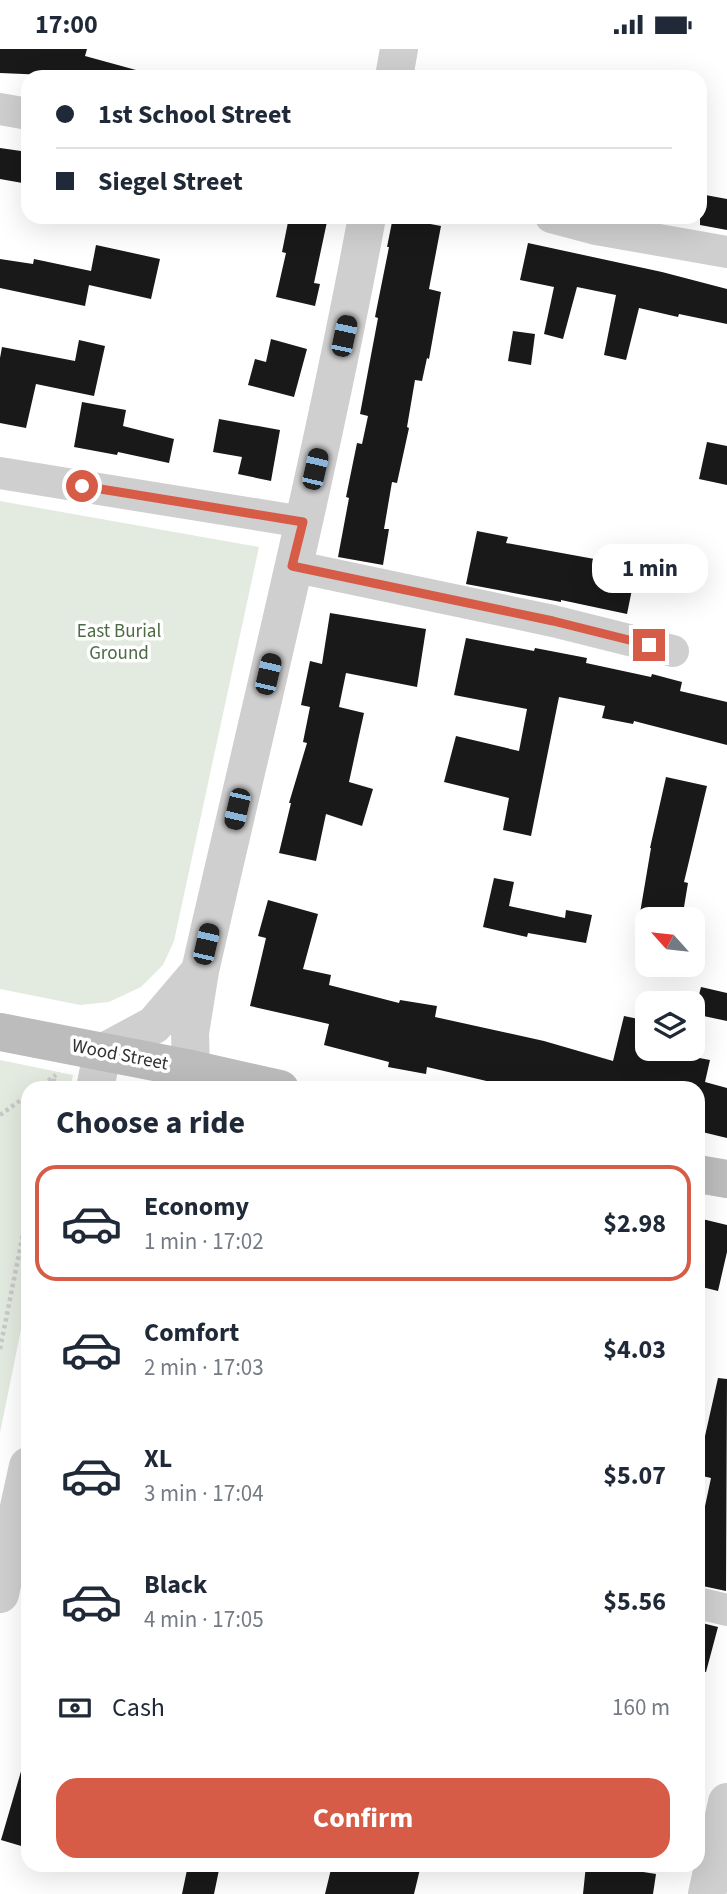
<!DOCTYPE html>
<meta charset="utf-8">
<style>
body{margin:0;font-family:"Source Sans 3",sans-serif;background:#f6f6f7;color:#1f2937;height:100vh;display:flex;flex-direction:column;font-size:26px;white-space:nowrap}
*{box-sizing:border-box;margin:0}
p{font-size:23px;color:#747a83}
.icon{flex:none;width:38px;height:38px;fill:none;stroke:currentColor;stroke-width:2;stroke-linecap:round;stroke-linejoin:round}
.map{position:relative;flex:1;overflow:hidden}
.panel{position:absolute;left:21px;top:1032px;width:684px;height:791px;display:flex;flex-direction:column;background:#fff;border-radius:21px;box-shadow:0 7px 28px #0002}
.panel>*{flex:none}
.banner{position:absolute;left:21px;top:21px;width:686px;height:154px;border-radius:21px;box-shadow:0 7px 28px #0002;display:grid;align-content:center;height:154px;padding:0 35px;background:#fff}
.needle{width:46px;rotate:297deg}
.tools{position:absolute;left:635px;top:858px;display:grid;gap:14px}
.tools a{display:grid;place-items:center;width:70px;height:70px;border-radius:14px;background:#fff;box-shadow:0 7px 28px #0002;font-size:35px}
.end{position:absolute;width:32px;height:32px;margin:-16px;border:9px solid #d65c47;background:#fff;box-shadow:0 0 0 4px #fff}
.from{border-radius:50%}
.bubble{position:absolute;height:49px;border-radius:21px;background:#fff;box-shadow:0 7px 28px #0002;font-size:23px;font-weight:700;line-height:49px;text-align:center}
.car{position:absolute;width:21px;height:42px;margin:-21px -10px;border-radius:9px;box-shadow:0 0 5px 2px #0007;background:linear-gradient(#222 24%,#8ab4d8 0 40%,#222 0 76%,#8ab4d8 0 86%,#222 0)}
.banner b{display:flex;align-items:center;gap:24px;height:66px;font-size:26px}
.banner b+b{border-top:2px solid #e0e1e3}
.banner i{width:18px;height:18px;background:#1f2937}
ul{padding:0;list-style:none}
li{display:flex;align-items:center;gap:21px;height:116px;margin:0 14px 10px;padding:0 21px;border:4px solid transparent;border-radius:21px}
li div{flex:1}
li b{display:block;font-size:26px}
li em{font-style:normal;font-weight:700}
li.active{border-color:#d65c47}
li>.icon{width:63px;height:63px;stroke-width:1.5}
h2{padding:0 35px;font-size:32px;line-height:84px}
.pay{display:flex;align-items:center;gap:18px;height:77px;padding:0 35px;font-size:26px}
.pay p{margin-inline-start:auto}
.button{display:flex;gap:14px;margin-top:auto;padding:14px 35px}
.button a{flex:1;height:80px;border-radius:21px;background:#d65c47;color:#fff;font-size:28px;font-weight:700;line-height:80px;text-align:center}
.status{display:flex;justify-content:space-between;align-items:center;height:49px;padding:0 35px;background:#fff;direction:ltr}
.status svg{height:19px;fill:currentColor}
.map>svg:first-child{display:block}
.green{fill:#e3eadf}
.building{fill:#191919}
.lines{fill:none;stroke-linecap:round;stroke-linejoin:round}
.path{stroke:#c9c9c9;stroke-width:4.5;stroke-dasharray:3.5 3.5;stroke-linecap:butt}
.minor{stroke:#cfcfcf;stroke-width:32}
.tertiary{stroke:#cfcfcf;stroke-width:38}
.secondary{stroke:#bcbcbc;stroke-width:38}
.route{stroke:#d65c47;stroke-width:9}
.labels{text-anchor:middle;dominant-baseline:central;stroke-width:7;stroke-linejoin:round;paint-order:stroke}
.park-label{font-size:19px;fill:#4d6b43;stroke:#fff}
.street-label{font-size:19px;fill:#323232;stroke:#fff}
</style>
<div class="status"><b>17:00</b><svg viewBox="0 0 49 12"><path d="M0 12V9h3v3zM5 12V6h3v6zM10 12V3h3v9zM15 12V0h3v12zM26 1h20v11H26zM47 4h2v5h-2z"/></svg></div>
<div class="map">
<svg width="727" height="1845" viewBox="0 0 727 1845">
<rect width="100%" height="100%" fill="#fff"/>
<path class="green" d="M0,452L259,498L174,892L163,916L141,938L109,953L80,956L0,940Z
M0,1011L73,1026L70,1039L28,1040V1246L0,1384Z"/>
<path class="building" d="M0,0H87L85,7L136,21L135,28H47V26L0,24Z
M0,99L28,103V135L0,130Z
M700,145L727,150V181L700,176Z
M289,168H328L314,234L320,235L315,257L276,248L286,204L282,203Z
M393,168L441,177L429,240L441,243L429,310L427,309L422,332L415,331L407,378L409,379L397,434L392,433L384,480H389L383,516L338,508L349,449L346,448L357,394L362,395L368,367L360,365L378,269L375,268L389,198H387Z
M528,194L662,223L727,240V275L679,265L678,268L639,259L626,311L604,306L616,246L577,238L563,290L544,285L554,238L520,231Z
M96,196L160,210L151,250L89,236L85,257L0,239V210L33,215L34,210L91,222Z
M513,282L535,285L531,316L508,312Z
M271,290L307,300L294,348L248,336L255,310L266,313Z
M79,291L105,297L94,347L36,335L26,379L0,374V309L2,298L75,312Z
M82,353L126,361L123,377L174,390L169,414L118,403L117,406L74,398Z
M219,370L280,381L271,432L238,425L242,408L213,403Z
M707,393L727,397V436L699,430Z
M477,482L508,488L506,494L600,511L602,503L638,511L627,565L561,551V553L466,535Z
M330,564L426,580L417,638L346,624L339,658L364,664L349,733L373,740L362,777L326,765L316,812L279,804L291,754H289L307,694L303,693L310,658L301,656L310,612L322,615Z
M466,589L534,602L535,599L587,609L586,614L651,628L652,625L682,633L680,642L727,653V696L634,672L633,675L602,669L605,657L559,648L531,787L503,781L509,749L444,733L456,687L519,702L527,660L454,646Z
M666,728L707,737L684,833L688,834L682,870H639L651,799H650Z
M494,829L514,833L509,857L565,869L566,861L592,866L586,894L528,884L527,888L483,878Z
M268,851L318,865L303,920L331,926L329,936L399,954L400,951L437,957L435,968L544,992L613,1012L624,967L648,972V999H663L662,1002L710,1011L705,1033L727,1039V1089L698,1082V1040H521L427,1018L426,1025L388,1018L389,1013L324,996L329,975L250,957L266,889L258,887Z
M701,938L727,944V972L694,965Z
M698,1169L727,1176V1203L718,1242L698,1237Z
M718,1329L727,1330L726,1542L698,1536V1490L711,1429L698,1426V1386L705,1387Z
M698,1573L718,1578L706,1623L698,1622Z
M22,1719L28,1720V1799L1,1791Z
M188,1816H220L214,1845H182Z
M332,1816H421L414,1845H325Z
M586,1816H599L656,1825L653,1845H583Z"/>
<g class="lines">
<path class="path" d="M37,1040L56,1026
M52,1040L55,1027
M0,1066L28,1046
M0,1300L28,1160"/>
<path class="minor" d="M0,60L28,65
M551,168L596,180L727,203
M0,424L303,473
M292,517L553,572L673,602
M698,1554L727,1561"/>
<path class="tertiary" d="M394,28L399,0
M191,1020L190,984L200,922C257,671 320,421 367,168
M95,1040L102,1004L154,976L200,922
M0,1545L28,1417
M707,1845L727,1753"/>
<path class="secondary" d="M0,983L191,1020L280,1040
M698,1125L727,1130"/>
</g>
<g class="lines">
<path class="route" d="M82,437L303,473L292,517L553,572L649,596"/>
</g>
<g class="labels">
<g class="park-label">
<text x="119" y="582">East Burial<tspan x="119" dy="22">Ground</tspan></text>
</g>
<g class="street-label">
<text transform="translate(120 1006) rotate(11)">Wood Street</text>
</g>
</g>
</svg>
<div class="tools">
<a><svg class="needle" viewBox="-14 -14 28 28"><path d="M0-13l5 13h-10z" fill="#e53935"/><path d="M0 13l5-13h-10z" fill="#747a83"/></svg></a>
<a><svg class="icon" aria-label="layers" viewBox="0 0 24 24"><path d="M12 4l9 5-9 5-9-5zM3 14l9 5 9-5"/></svg></a>
</div>
<i class="end from" style="left:82px;top:437px"></i>
<i class="end" style="left:649px;top:596px"></i>
<div class="bubble" style="left:592px;top:495px;width:116px">1 min</div>
<i class="car" style="left:344px;top:287px;rotate:12deg"></i>
<i class="car" style="left:315px;top:420px;rotate:13deg"></i>
<i class="car" style="left:268px;top:625px;rotate:13deg"></i>
<i class="car" style="left:237px;top:760px;rotate:193deg"></i>
<i class="car" style="left:206px;top:895px;rotate:13deg"></i>
<div class="banner">
<b><i class="from"></i>1st School Street</b>
<b><i></i>Siegel Street</b>
</div>
<section class="panel">
<h2>Choose a ride</h2>
<ul>
<li class="active"><svg class="icon" aria-label="car" viewBox="0 0 24 24"><path d="M5 17H2v-5l4-1 3-4h7l3 4 3 1v5h-3M9 17h6M6 11h13"/><circle cx="7" cy="17" r="2"/><circle cx="17" cy="17" r="2"/></svg><div><b>Economy</b><p>1 min · 17:02</p></div><em>$2.98</em></li>
<li><svg class="icon" aria-label="car" viewBox="0 0 24 24"><path d="M5 17H2v-5l4-1 3-4h7l3 4 3 1v5h-3M9 17h6M6 11h13"/><circle cx="7" cy="17" r="2"/><circle cx="17" cy="17" r="2"/></svg><div><b>Comfort</b><p>2 min · 17:03</p></div><em>$4.03</em></li>
<li><svg class="icon" aria-label="car" viewBox="0 0 24 24"><path d="M5 17H2v-5l4-1 3-4h7l3 4 3 1v5h-3M9 17h6M6 11h13"/><circle cx="7" cy="17" r="2"/><circle cx="17" cy="17" r="2"/></svg><div><b>XL</b><p>3 min · 17:04</p></div><em>$5.07</em></li>
<li><svg class="icon" aria-label="car" viewBox="0 0 24 24"><path d="M5 17H2v-5l4-1 3-4h7l3 4 3 1v5h-3M9 17h6M6 11h13"/><circle cx="7" cy="17" r="2"/><circle cx="17" cy="17" r="2"/></svg><div><b>Black</b><p>4 min · 17:05</p></div><em>$5.56</em></li>
</ul>
<div class="pay"><svg class="icon" aria-label="cash" viewBox="0 0 24 24"><path d="M3 7h18v10H3z"/><circle cx="12" cy="12" r="2"/></svg>Cash<p>160 m</p></div>
<div class="button"><a>Confirm</a></div>
</section>
</div>
